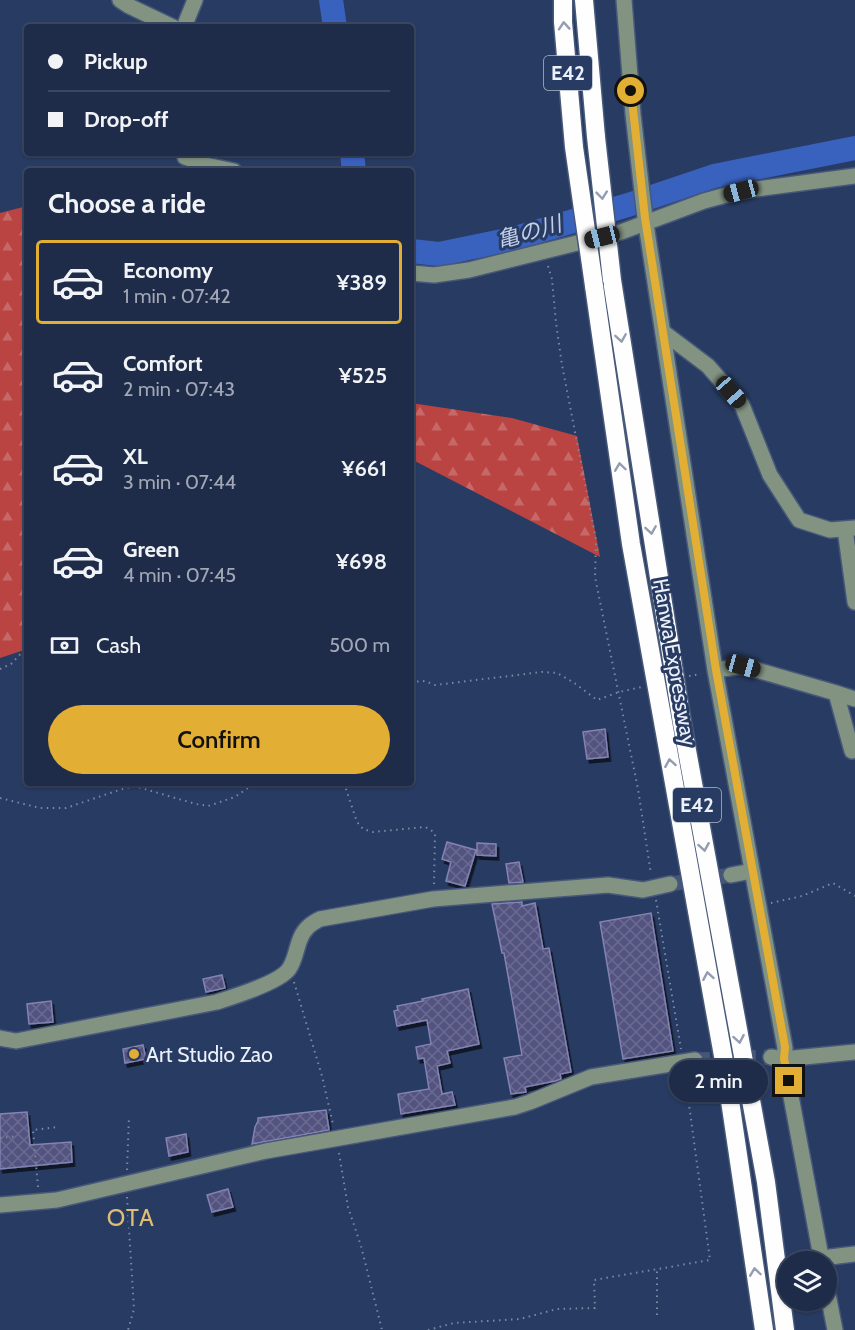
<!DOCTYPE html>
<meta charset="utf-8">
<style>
body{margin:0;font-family:Cabin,"Noto Sans JP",sans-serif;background:#2b3854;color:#f1f3f6;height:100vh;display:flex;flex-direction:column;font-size:22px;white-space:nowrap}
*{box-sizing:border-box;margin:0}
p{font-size:20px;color:#a1a7b5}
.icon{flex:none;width:33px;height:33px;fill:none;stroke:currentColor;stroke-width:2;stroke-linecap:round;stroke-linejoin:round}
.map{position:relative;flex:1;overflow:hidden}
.details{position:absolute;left:24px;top:168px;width:390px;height:618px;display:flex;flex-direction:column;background:#1e2c4a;border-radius:6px;box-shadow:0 2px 4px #0004,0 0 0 2px #3c4862}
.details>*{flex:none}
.hud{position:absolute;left:24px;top:24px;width:390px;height:132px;border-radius:6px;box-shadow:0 2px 4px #0004,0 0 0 2px #3c4862;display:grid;align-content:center;height:132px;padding:0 24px;background:#1e2c4a}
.buttons{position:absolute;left:777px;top:1251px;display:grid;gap:12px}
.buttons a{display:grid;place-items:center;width:60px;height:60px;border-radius:50%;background:#1e2c4a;box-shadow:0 2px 4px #0004,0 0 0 2px #3c4862;font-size:30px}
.end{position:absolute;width:27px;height:27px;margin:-14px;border:8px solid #e2ae34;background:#111;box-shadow:0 0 0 3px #111}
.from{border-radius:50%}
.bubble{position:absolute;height:42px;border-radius:21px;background:#1e2c4a;box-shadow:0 2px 4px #0004,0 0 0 2px #3c4862;font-size:20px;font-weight:600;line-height:42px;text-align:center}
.car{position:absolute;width:18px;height:36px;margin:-18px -9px;border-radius:8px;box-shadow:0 0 4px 2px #0007;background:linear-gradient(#222 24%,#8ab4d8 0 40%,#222 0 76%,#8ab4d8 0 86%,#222 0)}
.hud b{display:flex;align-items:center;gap:21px;height:57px;font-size:22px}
.hud b+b{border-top:2px solid #3c4862}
.hud i{width:15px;height:15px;background:#f1f3f6}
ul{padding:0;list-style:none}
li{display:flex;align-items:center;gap:18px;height:84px;margin:0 12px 9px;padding:0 12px;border:3px solid transparent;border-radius:6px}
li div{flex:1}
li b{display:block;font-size:22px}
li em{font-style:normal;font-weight:600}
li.on{border-color:#e2ae34}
li>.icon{width:54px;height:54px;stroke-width:1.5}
h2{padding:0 24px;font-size:27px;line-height:72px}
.pay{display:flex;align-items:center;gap:15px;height:66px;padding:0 24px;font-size:22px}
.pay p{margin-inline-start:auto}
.primary-button{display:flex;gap:12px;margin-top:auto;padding:12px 24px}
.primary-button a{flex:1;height:69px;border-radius:36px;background:#e2ae34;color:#111;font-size:24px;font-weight:600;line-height:69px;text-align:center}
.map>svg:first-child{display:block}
.forest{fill:url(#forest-firs)}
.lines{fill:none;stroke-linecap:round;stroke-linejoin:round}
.river{stroke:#3962bf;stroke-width:24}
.building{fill:url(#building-cross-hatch);stroke:#8383b4;stroke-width:1.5;filter:url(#shadow)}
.minor-tunnel{stroke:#455679;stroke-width:15;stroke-dasharray:15 8;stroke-linecap:butt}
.minor-casing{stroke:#47587a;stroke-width:18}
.highway-casing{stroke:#47587a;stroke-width:21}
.path{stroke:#7c89a4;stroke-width:2;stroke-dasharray:1.5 4.5;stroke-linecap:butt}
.minor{stroke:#829381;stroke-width:15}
.highway{stroke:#fefefe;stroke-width:18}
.highway-bridge-casing{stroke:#47587a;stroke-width:21;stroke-linecap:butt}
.highway-bridge{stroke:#fefefe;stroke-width:18}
.oneway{stroke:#939cb0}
.route{stroke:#e2ae34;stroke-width:8}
.poi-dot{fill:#e2ae34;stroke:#283b62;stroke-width:2}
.labels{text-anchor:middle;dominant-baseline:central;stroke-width:6;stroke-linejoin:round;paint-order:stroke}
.shield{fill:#283b62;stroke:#b0bacc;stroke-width:1.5}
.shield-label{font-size:20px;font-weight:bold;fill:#ebf0fa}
.street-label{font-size:21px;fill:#ebf0fa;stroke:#283b62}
.poi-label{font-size:21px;fill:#ebf0fa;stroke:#283b62;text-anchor:start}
.water-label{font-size:22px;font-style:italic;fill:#c3cfe8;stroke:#283b62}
.quarter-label{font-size:24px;letter-spacing:1.5px;fill:#e0bd74;stroke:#283b62}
</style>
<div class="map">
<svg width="855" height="1330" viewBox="0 0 855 1330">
<defs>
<pattern id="forest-firs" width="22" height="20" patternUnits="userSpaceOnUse" patternTransform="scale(1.5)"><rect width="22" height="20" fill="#ba4442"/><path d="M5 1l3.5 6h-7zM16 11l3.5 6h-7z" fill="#c76868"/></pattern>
<pattern id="building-cross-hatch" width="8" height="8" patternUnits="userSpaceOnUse" patternTransform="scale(1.5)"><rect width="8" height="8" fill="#53527f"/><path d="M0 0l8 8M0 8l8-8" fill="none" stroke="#6c6b92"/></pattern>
<filter id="shadow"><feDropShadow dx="2.5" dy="4" stdDeviation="0" flood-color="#0009"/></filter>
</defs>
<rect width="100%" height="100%" fill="#283b62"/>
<path class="forest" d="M27,206V649L0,658V213Z
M411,403L512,418L577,436L600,557L411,459Z"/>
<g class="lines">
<path class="river" d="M331,0L335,27
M352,153L354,171
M411,251L439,254L512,239L628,205L714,176L855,148"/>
</g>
<path class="building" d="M605,729L608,757L587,759L583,732Z
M447,842L476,850L465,886L446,881L451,862L442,859Z
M477,843L496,844V856L477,855Z
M519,862L523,882L509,883L506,864Z
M522,902V906L535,903L543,949L549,948L571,1072L560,1074L561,1079L555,1081L525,1087L526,1092L511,1094L504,1058L522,1055L504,953H502L492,904Z
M651,913L673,1051L623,1059L600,922Z
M222,975L225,988L206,992L203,979Z
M468,989L479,1044L447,1051L450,1063L437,1066L442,1094L452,1092L455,1105L401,1114L398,1094L429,1089L424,1058L418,1059L416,1047L431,1044L427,1020L397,1026L394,1011L398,1010L397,1006L423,1001L422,999Z
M51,1001L53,1022L29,1024L27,1004Z
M143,1045L146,1059L125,1063L123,1049Z
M326,1110L329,1130L252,1144L255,1127L258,1121V1118Z
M27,1112L30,1145L71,1142L72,1162L0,1169V1114Z
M186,1134L188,1152L169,1156L166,1138Z
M228,1189L233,1207L212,1212L207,1195Z"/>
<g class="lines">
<path class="minor-tunnel" d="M670,884L731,875
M695,1060L771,1057"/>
<g class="minor-casing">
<path id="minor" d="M120,0L129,6L173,27
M624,0L633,114L645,218L715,670L785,1048L784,1059L822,1262
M184,27L195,0
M185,153V157L206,165L234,171
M411,273L434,275L469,270L621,232L704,201L741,191L855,176
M663,332L708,366L742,405L770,475L799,520L830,530L855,528
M845,529L855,602
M715,670L743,666L836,693L852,751L855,750
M836,693L855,699
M731,875L752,871
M0,1038L16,1041L217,1002C233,997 280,982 289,969C298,956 296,938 308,927C311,924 316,921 320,919L433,899L608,885L643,890L670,884
M771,1057L784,1059L855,1052
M0,1205L57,1200L266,1151L515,1107L530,1102L591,1077L695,1060
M822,1258L855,1254
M826,1284L835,1330"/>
</g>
<g class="highway-casing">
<path id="highway" d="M563,0V22L574,147
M584,0L596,137
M612,280L682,723L766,1182L785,1330
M594,286L631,544L725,1067L764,1330"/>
</g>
<path class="path" d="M548,266L552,279L556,323L562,365L596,540L595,577L638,789L651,874
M0,669L11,664L27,647
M689,676L701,674
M411,682L425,681L435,685L542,672L557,673L573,682L597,700L619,692L642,687
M344,783L357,822L363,829L373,832L425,827L431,830L435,834L434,884
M0,798L40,808H66L116,791L134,786L196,804L208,806L235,797L255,783
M656,900L681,1049
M771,903L802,896L833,883L855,896
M294,982L322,1076L333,1124
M0,1138L18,1136
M339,1153L348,1207L361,1246L382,1330
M127,1170L129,1116
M38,1187L33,1130L57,1127
M127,1197L134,1309L128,1330
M657,1315V1268
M428,1330L454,1323L520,1319L557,1309L595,1308L594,1280L710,1260L685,1075"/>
<use href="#minor" class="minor"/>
<use href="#highway" class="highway"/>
<g class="highway-bridge-casing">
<path id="highway-bridge" d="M596,137L612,280
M574,147L594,286"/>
</g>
<use href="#highway-bridge" class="highway-bridge"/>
</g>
<defs><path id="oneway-chevron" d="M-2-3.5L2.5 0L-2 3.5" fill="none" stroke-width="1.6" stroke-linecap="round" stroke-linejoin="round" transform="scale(1.5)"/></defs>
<g class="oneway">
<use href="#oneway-chevron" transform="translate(564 26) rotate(-94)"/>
<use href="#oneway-chevron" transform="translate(602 195) rotate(84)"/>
<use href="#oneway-chevron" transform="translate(621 338) rotate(81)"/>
<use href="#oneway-chevron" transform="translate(620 467) rotate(-98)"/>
<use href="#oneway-chevron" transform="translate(651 530) rotate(81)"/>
<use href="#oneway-chevron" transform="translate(670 763) rotate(-100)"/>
<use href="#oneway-chevron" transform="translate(704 847) rotate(80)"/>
<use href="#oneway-chevron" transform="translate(708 976) rotate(-100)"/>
<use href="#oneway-chevron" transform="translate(739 1039) rotate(80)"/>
<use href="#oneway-chevron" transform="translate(755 1272) rotate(-98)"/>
</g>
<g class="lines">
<path class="route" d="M631,91L645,218L716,670L785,1047L784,1059L789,1081"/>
</g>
<circle class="poi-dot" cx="134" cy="1054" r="6"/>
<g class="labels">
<g class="shield">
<rect x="544" y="56" width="48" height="34" rx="4.5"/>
<rect x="673" y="788" width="48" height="34" rx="4.5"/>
</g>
<g class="shield-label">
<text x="568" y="73">E42</text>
<text x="697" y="805">E42</text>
</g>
<g class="street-label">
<text transform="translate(675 662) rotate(80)">Hanwa Expressway</text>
</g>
<g class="poi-label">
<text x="146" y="1054">Art Studio Zao</text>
</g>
<g class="water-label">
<text transform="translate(529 232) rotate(-16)">亀の川</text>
</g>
<g class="quarter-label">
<text x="131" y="1217">OTA</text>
</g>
</g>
</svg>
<div class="buttons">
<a><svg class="icon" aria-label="layers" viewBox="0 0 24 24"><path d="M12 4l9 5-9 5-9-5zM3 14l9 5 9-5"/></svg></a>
</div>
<i class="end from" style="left:631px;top:91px"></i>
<i class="end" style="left:789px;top:1081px"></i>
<div class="bubble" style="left:669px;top:1060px;width:99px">2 min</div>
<i class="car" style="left:741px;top:191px;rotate:255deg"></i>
<i class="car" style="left:602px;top:237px;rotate:256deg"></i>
<i class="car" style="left:731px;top:392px;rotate:139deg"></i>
<i class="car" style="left:743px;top:666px;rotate:106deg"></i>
<div class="hud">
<b><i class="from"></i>Pickup</b>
<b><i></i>Drop-off</b>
</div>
<section class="details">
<h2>Choose a ride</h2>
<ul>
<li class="on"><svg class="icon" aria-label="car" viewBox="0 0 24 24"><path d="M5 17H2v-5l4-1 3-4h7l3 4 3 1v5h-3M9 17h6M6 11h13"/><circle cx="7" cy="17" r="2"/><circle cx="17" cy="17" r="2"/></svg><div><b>Economy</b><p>1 min · 07:42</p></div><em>¥389</em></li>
<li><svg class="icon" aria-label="car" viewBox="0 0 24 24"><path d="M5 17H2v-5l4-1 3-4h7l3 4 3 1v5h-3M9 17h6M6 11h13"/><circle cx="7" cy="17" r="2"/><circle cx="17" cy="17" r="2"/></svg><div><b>Comfort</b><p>2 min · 07:43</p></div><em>¥525</em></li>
<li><svg class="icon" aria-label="car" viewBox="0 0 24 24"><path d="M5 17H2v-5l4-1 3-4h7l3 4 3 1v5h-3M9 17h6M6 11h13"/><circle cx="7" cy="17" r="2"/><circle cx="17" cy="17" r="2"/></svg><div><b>XL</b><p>3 min · 07:44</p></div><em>¥661</em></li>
<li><svg class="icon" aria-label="car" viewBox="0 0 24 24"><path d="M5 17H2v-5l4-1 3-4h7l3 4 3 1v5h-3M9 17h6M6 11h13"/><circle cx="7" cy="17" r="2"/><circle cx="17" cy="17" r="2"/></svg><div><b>Green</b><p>4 min · 07:45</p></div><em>¥698</em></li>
</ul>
<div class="pay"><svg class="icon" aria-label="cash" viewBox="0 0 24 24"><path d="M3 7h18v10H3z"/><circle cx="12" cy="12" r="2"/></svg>Cash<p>500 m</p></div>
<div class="primary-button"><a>Confirm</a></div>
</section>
</div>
